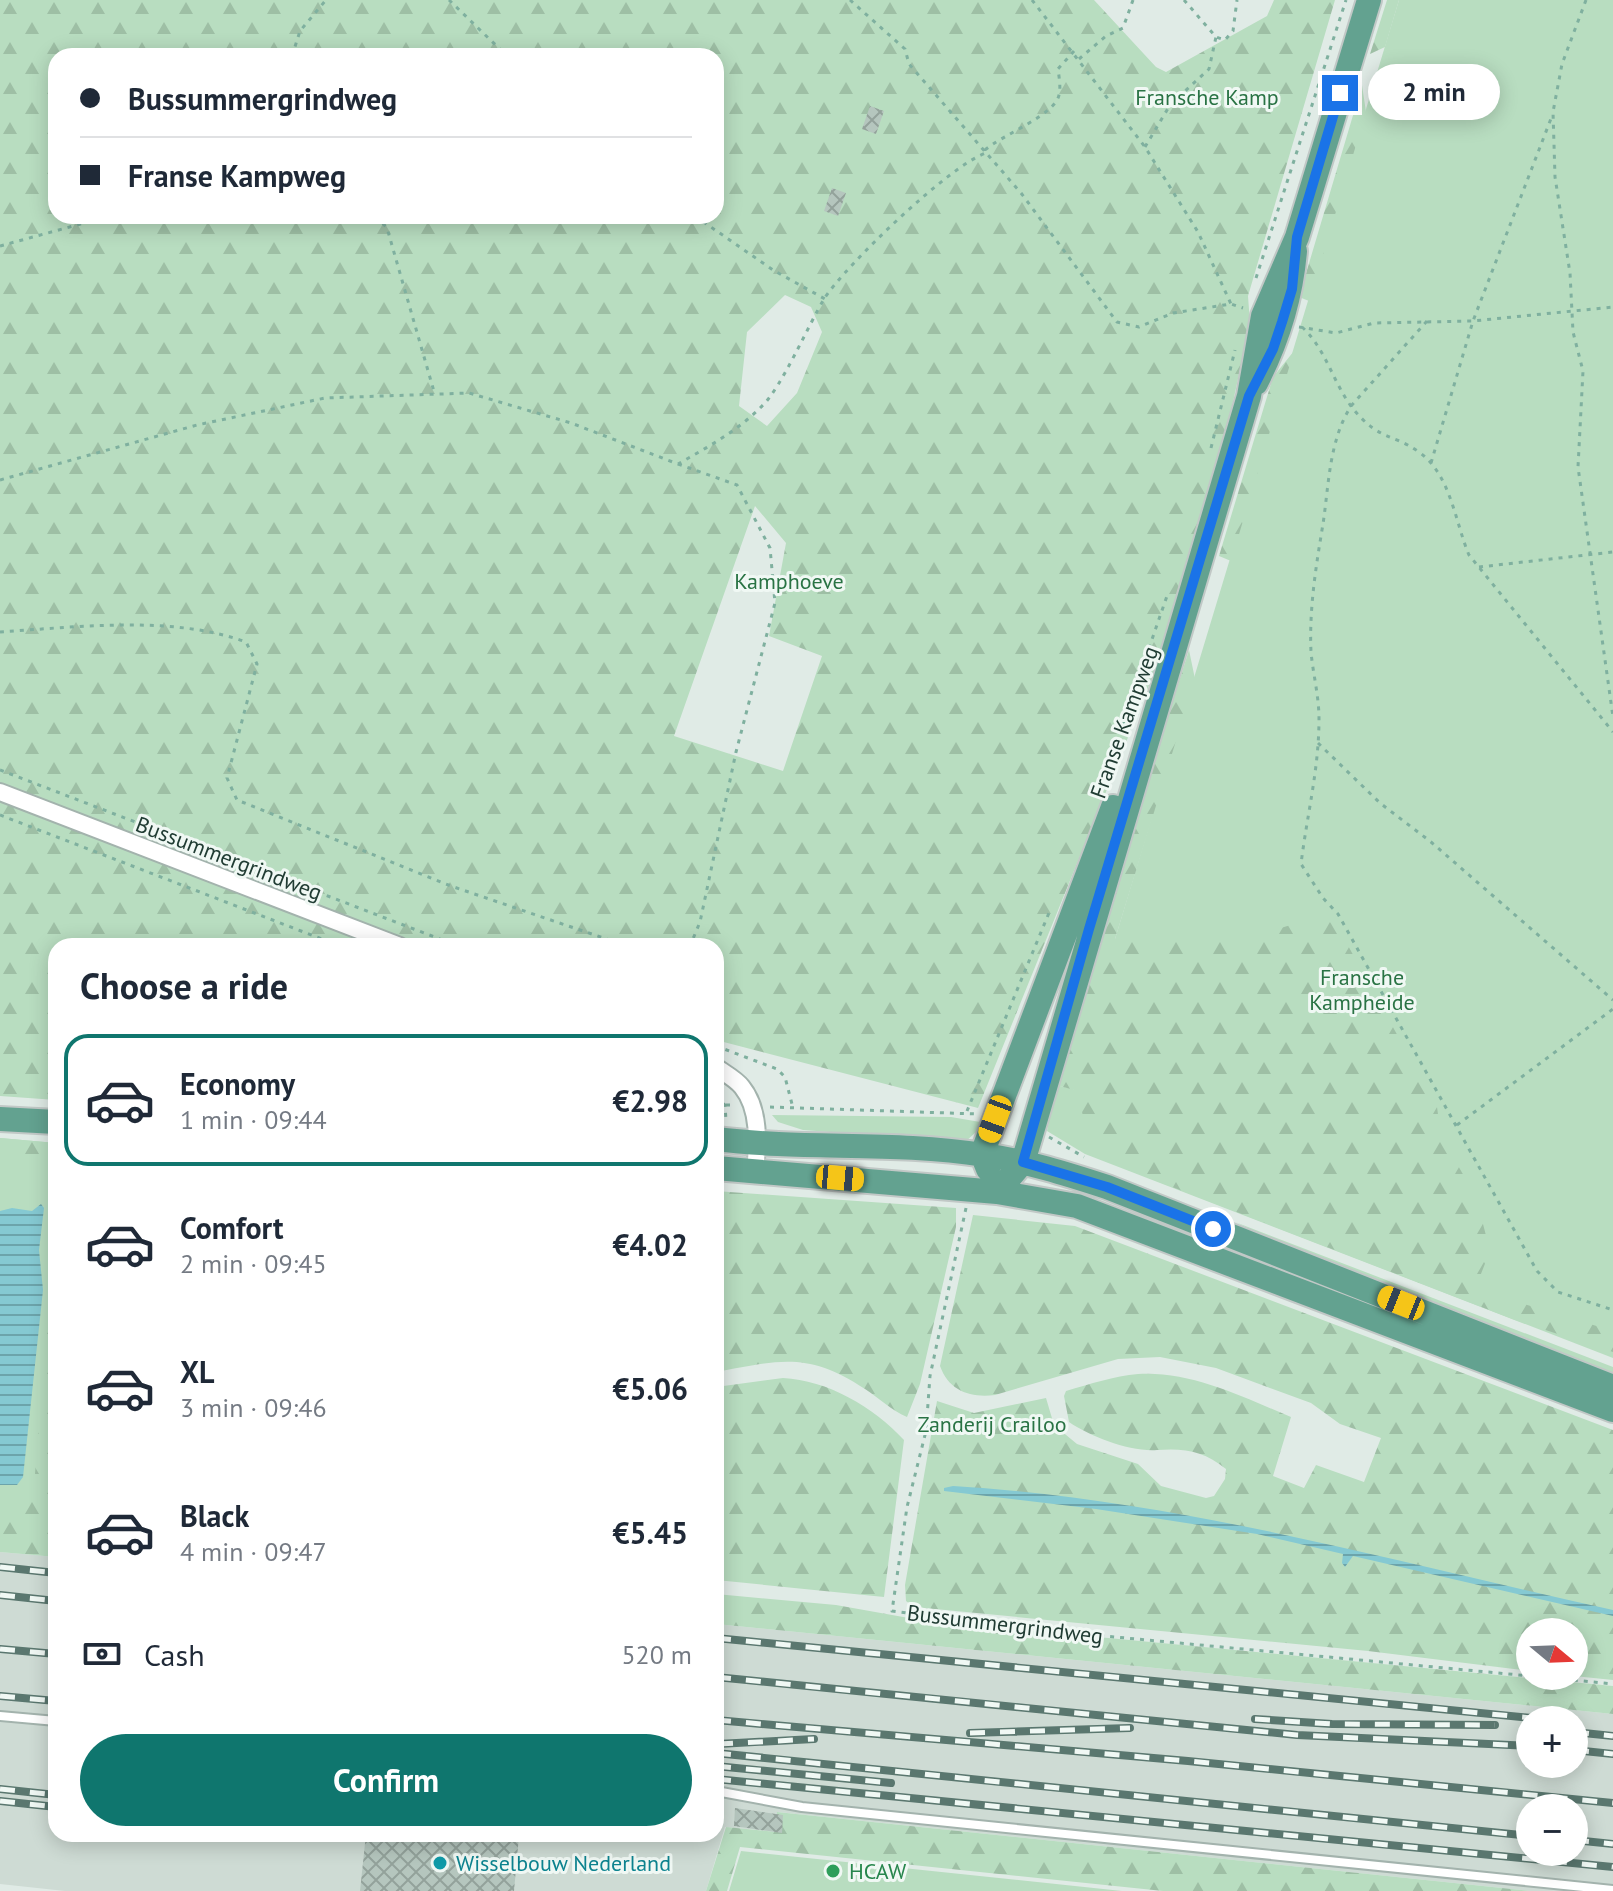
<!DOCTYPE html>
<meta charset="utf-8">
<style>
body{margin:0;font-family:"PT Sans",sans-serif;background:#f6f6f7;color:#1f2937;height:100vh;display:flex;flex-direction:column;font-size:30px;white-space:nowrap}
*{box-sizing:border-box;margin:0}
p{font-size:26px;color:#747a83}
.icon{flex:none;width:44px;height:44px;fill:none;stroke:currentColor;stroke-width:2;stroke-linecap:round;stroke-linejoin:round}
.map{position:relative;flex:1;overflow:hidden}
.details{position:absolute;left:48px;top:938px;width:676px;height:904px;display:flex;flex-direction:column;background:#fff;border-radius:24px;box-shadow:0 4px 20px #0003}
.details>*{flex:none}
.banner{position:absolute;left:48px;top:48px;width:676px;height:176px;border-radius:24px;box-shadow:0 4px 20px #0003;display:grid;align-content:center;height:176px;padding:0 32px;background:#fff}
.needle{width:52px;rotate:109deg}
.buttons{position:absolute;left:1516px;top:1618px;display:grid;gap:16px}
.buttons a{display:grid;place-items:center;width:72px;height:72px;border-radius:50%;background:#fff;box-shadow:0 4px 20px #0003;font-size:40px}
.end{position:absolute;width:36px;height:36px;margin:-18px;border:10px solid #1a73e8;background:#fff;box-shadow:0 0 0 4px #fff}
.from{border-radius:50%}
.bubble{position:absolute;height:56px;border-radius:28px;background:#fff;box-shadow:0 4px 20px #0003;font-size:26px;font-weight:800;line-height:56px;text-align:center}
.car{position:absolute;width:24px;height:48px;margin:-24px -12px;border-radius:10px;box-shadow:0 0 6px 2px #0007;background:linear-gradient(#f5c518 24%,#345 0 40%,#f5c518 0 76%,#345 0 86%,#f5c518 0)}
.banner b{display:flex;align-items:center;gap:28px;height:76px;font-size:30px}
.banner b+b{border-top:2px solid #e0e1e3}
.banner i{width:20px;height:20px;background:#1f2937}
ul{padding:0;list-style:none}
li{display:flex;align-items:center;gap:24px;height:132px;margin:0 16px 12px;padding:0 16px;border:4px solid transparent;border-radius:24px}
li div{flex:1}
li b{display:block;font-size:30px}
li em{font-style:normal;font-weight:800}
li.active{border-color:#0f766e}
li>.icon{width:72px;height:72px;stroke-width:1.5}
h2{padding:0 32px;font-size:36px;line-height:96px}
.pay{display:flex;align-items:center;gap:20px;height:88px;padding:0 32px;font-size:30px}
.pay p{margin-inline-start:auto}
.primary-button{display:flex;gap:16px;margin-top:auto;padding:16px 32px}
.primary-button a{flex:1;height:92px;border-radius:48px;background:#0f766e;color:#fff;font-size:32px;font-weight:800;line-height:92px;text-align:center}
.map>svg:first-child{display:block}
.built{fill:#cedbd4;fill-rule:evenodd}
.green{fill:#b8ddc0}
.forest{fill:url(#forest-firs);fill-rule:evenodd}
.water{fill:url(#water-rules)}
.building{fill:url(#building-cross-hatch)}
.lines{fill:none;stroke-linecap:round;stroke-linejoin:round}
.service-casing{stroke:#a3b3ad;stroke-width:12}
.minor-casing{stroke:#a3b3ad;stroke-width:20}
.primary-casing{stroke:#c1c8c6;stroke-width:28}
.path{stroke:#7fb09f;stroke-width:3;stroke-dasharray:4 6;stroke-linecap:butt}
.service{stroke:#fff;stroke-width:8}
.minor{stroke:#fff;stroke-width:16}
.primary{stroke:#63a290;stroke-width:24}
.rail-casing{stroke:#5a776f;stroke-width:8}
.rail{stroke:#f0f8f4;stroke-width:5;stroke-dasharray:15;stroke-linecap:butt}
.route{stroke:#1a73e8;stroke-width:10}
.culture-dot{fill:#0f9aa8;stroke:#f0f8f4;stroke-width:3}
.leisure-dot{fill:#2e9e5b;stroke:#f0f8f4;stroke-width:3}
.labels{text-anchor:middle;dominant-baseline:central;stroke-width:6;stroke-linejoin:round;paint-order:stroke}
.park-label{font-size:22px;fill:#297344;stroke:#f0f8f4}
.street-label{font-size:22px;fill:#203c33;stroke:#f0f8f4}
.culture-label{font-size:22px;fill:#0d838f;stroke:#f0f8f4;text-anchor:start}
.leisure-label{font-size:22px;fill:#27864d;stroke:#f0f8f4;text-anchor:start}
</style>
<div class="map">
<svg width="1613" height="1891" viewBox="0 0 1613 1891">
<defs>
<pattern id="forest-firs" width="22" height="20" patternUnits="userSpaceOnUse" patternTransform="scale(2)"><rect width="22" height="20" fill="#b8ddc0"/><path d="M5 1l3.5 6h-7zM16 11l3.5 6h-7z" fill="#9ebfa5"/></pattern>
<pattern id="water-rules" width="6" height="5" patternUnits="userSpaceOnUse" patternTransform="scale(2)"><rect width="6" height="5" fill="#85c9d2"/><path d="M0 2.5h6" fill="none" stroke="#6ca4ab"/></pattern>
<pattern id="building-cross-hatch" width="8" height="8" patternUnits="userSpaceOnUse" patternTransform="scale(2)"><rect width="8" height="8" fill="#b5c6be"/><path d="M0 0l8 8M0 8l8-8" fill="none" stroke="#93a29b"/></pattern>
</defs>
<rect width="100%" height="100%" fill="#e0ebe6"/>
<path class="built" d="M0,1552L56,1557V1834H716V1624L1613,1714V1891H1530L778,1812L776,1832L725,1827L706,1891H65L0,1884ZM1530,1720H1574V1764H1530ZM1530,1808H1574V1852H1530Z"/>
<path class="green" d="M1399,0H1613V1358L1085,1154L1047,1131L1056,1085L1077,1090L1115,939Z
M772,1115L951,1117L986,1123L965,1142L803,1130L778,1122Z
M0,1138L56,1143V1550L0,1545Z
M1235,1222L1613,1367V1377L1328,1266Z
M741,1851L1122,1891H729Z"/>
<path class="forest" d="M0,0H1094L1156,67L1166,72L1267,16L1274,0H1335L1248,296L1250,323L1233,402L1165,646L978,1108L716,1040V946H56V1100L0,1096ZM56,56H716V216H56ZM785,295L811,307L822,332L797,393L767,426L739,406L747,332ZM755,506L786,543L769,636L822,656L783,771L674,736Z
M1387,0H1399L1385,47L1370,54Z
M1362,85L1366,112L1309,301L1299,297Z
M1294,351L1231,561L1219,556L1273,377Z
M1189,650L1195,679L1115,939L1247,938L1304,921L1328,919L1346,942L1437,1107L1441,1136L1476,1197L1490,1251L1475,1289L1613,1331V1352L1515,1320L1113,1164L1085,1127L1078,1091L1056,1085L1100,930Z
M0,1138L56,1143V1160L0,1155Z
M716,1191L956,1208V1227L920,1384L907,1417C891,1410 879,1398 865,1389C809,1351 779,1360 716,1372Z
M973,1215L1075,1226L1613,1430V1680L1574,1676V1632H1530V1671L1368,1651L914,1607L906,1601L905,1585L937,1401L974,1413L1046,1398L1054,1425L1077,1444L1138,1464L1161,1486L1206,1498L1214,1496L1225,1479L1226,1469C1204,1451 1185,1448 1157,1450C1130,1452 1091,1437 1069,1422L1064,1396L1066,1391C1090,1384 1114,1376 1138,1374C1192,1371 1243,1397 1291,1417L1273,1476L1304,1488L1316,1465L1364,1482L1381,1438L1340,1424L1311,1403L1216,1368L1160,1357L1118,1359L995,1395C970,1398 949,1391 940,1366Z
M53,1256L56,1276V1557L0,1552V1496L33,1498Z
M783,1378C827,1380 874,1407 904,1440L884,1597L716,1580V1387Z
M716,1594L836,1605L920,1620L1613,1686V1714L716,1624Z
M777,1812L1530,1891H1163L740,1847L727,1891H706L726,1827L776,1832Z"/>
<path class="water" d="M41,1204L44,1208L39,1250L43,1290L23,1477L17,1485H0V1211L12,1208L32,1211Z
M953,1486C1177,1499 1395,1562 1613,1610V1616L1353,1556L1345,1567L1342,1563L1343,1554L1257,1534L1096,1509L944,1491V1488Z"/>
<path class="building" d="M870,106L884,111L876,134L862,129Z
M832,188L846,193L838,216L824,211Z
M735,1808L783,1815L782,1833L734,1826Z
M366,1834L519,1836L514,1891H360Z"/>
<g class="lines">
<g class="service-casing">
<path id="service" d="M0,1716L56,1721
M716,1791L802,1807L1613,1890"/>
</g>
<g class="minor-casing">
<path id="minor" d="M0,792L400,946
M716,1067C724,1073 736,1079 742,1087C760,1109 758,1144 755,1170"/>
</g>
<g class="primary-casing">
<path id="primary" d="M1256,383C1278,340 1291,299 1295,251
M0,1119L56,1122
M716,1139C805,1150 895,1141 984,1155C1026,1161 1067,1174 1107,1187L1613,1387
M716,1168L997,1192L1077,1206L1613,1410
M988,1169L982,1154L1113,807
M997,1192L1023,1162L1249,396L1263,316L1297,237L1369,0"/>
</g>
<path class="path" d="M449,0L507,56
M850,0L905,49L909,64L1021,193L1117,322L1139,327L1173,313L1231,304L1243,308
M1032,0L1145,147L1198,232L1231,304
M1184,0L1216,37L1225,40L1233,31L1237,0
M1586,0L1562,64L1553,112L1555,177L1570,273L1573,332L1583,371L1578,467L1613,717
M292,56L300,31L326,0
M1079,59L1106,36L1123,28L1133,0
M1145,147L1170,105L1209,69L1216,37
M985,150C1002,135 1055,115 1059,95C1061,87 1059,77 1058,69L1074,51
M376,216L387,228L435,395
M695,216L773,270L825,299
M0,246L110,216
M1256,278L1346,0
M1427,321L1351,406C1329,441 1329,484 1323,524C1316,566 1309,609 1311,652C1313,674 1319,696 1319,719C1319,769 1307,815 1301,864L1323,898L1338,914L1537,1271L1558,1292L1613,1310
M1299,327L1336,333L1374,323L1473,321L1613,307
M1302,327C1327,350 1333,384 1354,410C1380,441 1392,433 1419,452C1451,475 1455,522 1469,555L1613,732
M1211,448L1235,350
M1431,463L1473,321L1552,116
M678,464L737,485L770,548L775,603L736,752L700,922L690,946
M0,480L197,425L325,398L469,393L571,423L678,464C708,447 739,430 763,405C782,386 808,326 824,299C845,266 950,165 986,153
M1479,567L1613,552
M0,632C77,627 173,615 246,642L257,664L227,778L237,800L451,886L627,946
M1318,743L1380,803L1431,842L1613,1000
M0,770L458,946
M1100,790L1168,593
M0,815L340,946
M716,1046L777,1069L785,1077L793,1108
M716,1097L725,1105L726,1121
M716,1105H734
M770,1107L978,1114
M967,1111L1051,908
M1457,1125L1613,1009
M1049,1137L1084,1157
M966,1208L930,1376L926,1431L907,1507L892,1611L1062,1632L1530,1676
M1534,1676L1613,1684"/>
<use href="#service" class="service"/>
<use href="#minor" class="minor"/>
<use href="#primary" class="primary"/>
<g class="rail-casing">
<path id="rail" d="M0,1567L56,1573
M0,1595L56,1601
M716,1638L1552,1720
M0,1649L56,1654
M716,1677L1297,1735L1530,1746
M0,1696L56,1701
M1255,1719L1332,1724L1495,1725
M716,1720L1188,1761L1613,1803
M1574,1732L1613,1736
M970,1733L1130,1728
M718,1744L814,1739
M1574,1750L1613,1754
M716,1753L1530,1836
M716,1766L891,1783
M716,1779L1613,1867
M0,1789L56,1795
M0,1801L56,1807
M1574,1840L1613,1844"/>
</g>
<use href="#rail" class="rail"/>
</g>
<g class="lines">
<path class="route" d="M1213,1229L1107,1187L1023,1162L1089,929L1249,396L1273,349L1282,322L1292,289L1297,237L1340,93"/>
</g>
<circle class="culture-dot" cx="440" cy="1863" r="8"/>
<circle class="leisure-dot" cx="833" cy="1871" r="8"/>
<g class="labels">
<g class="park-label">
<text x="1207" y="97">Fransche Kamp</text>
<text x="789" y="581">Kamphoeve</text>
<text x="1362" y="977">Fransche<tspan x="1362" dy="25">Kampheide</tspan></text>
<text x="992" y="1424">Zanderij Crailoo</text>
</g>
<g class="street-label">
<text transform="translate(1124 722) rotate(-70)">Franse Kampweg</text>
<text transform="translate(229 858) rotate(21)">Bussummergrindweg</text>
<text transform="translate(1005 1624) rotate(7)">Bussummergrindweg</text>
</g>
<g class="culture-label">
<text x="456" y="1863">Wisselbouw Nederland</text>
</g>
<g class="leisure-label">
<text x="849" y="1871">HCAW</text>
</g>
</g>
</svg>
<div class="buttons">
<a><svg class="needle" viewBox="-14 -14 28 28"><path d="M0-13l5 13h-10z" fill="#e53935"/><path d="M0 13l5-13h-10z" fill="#747a83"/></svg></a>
<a>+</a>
<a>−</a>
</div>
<i class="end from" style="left:1213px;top:1229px"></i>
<i class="end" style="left:1340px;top:93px"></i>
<div class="bubble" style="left:1368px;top:64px;width:132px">2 min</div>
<i class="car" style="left:995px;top:1119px;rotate:200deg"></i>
<i class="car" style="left:840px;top:1178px;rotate:95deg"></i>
<i class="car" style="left:1401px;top:1303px;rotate:292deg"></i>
<div class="banner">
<b><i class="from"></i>Bussummergrindweg</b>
<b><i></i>Franse Kampweg</b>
</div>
<section class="details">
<h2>Choose a ride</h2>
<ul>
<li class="active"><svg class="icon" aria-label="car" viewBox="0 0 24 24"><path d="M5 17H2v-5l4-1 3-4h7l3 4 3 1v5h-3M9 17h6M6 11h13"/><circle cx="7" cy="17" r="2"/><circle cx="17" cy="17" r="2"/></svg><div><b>Economy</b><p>1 min · 09:44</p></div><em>€2.98</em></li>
<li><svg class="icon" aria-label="car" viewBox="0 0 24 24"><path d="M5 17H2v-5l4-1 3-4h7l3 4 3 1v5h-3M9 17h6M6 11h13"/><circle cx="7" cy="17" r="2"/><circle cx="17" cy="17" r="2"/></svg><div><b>Comfort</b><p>2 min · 09:45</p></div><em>€4.02</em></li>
<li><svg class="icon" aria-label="car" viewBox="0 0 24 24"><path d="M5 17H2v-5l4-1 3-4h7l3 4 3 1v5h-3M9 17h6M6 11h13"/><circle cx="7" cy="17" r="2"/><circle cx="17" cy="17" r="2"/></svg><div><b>XL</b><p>3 min · 09:46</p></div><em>€5.06</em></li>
<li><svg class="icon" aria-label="car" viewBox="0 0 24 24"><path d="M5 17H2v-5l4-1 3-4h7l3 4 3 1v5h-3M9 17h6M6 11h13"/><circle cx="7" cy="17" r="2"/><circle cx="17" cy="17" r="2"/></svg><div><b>Black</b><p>4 min · 09:47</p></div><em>€5.45</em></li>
</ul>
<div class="pay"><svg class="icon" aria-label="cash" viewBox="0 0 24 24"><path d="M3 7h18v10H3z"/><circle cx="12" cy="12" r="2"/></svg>Cash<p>520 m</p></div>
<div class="primary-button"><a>Confirm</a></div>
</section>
</div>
